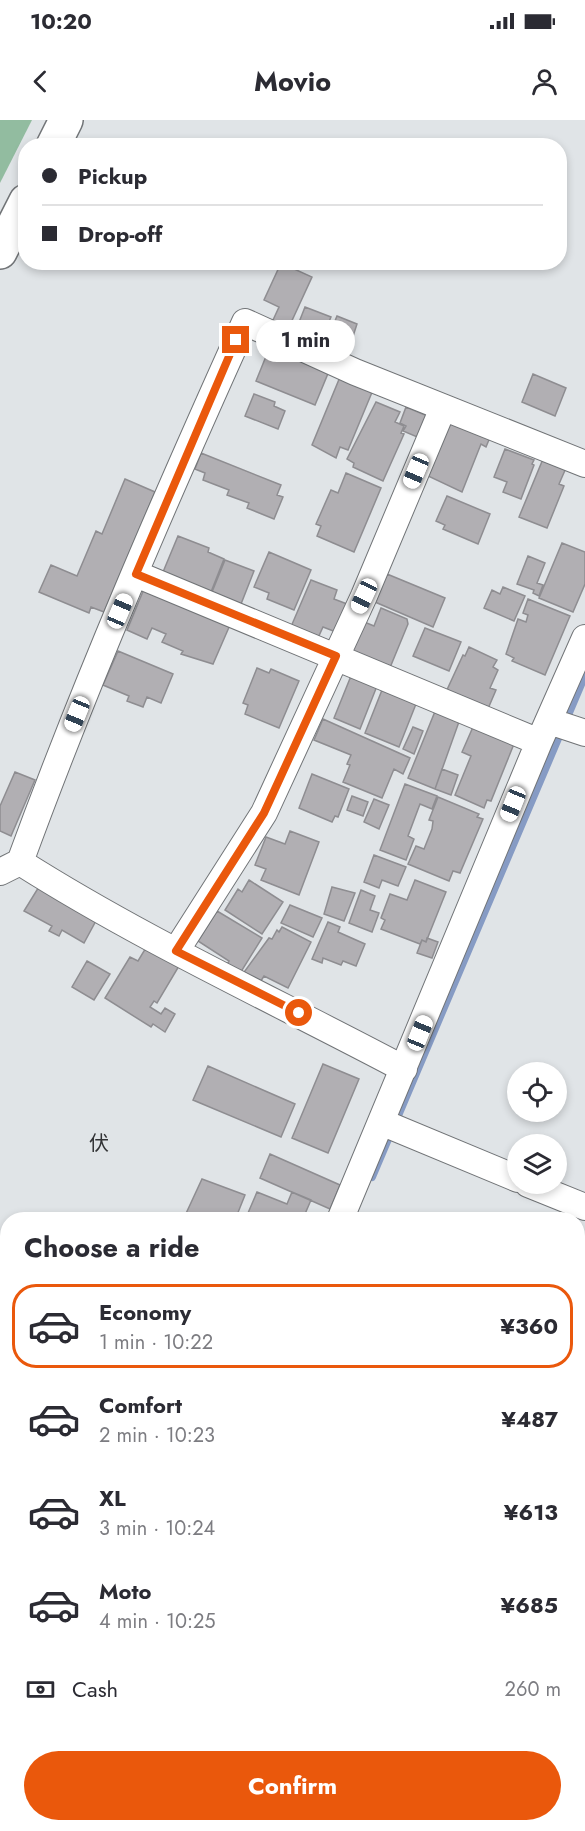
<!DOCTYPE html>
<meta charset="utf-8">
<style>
body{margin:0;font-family:Jost,"Noto Sans JP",sans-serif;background:#f7f7f7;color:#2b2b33;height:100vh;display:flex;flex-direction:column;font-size:22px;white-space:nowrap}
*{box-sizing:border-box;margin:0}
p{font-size:20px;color:#7c7c81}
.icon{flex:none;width:33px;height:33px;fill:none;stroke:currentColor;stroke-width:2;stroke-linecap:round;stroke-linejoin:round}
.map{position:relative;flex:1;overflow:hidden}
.sheet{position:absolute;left:0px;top:1092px;width:585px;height:620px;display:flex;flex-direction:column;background:#fff;border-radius:24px 24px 0 0;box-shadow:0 3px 9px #0003}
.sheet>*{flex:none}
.guide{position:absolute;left:18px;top:18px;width:549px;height:132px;border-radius:24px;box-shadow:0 3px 9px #0003;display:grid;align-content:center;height:132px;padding:0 24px;background:#fff}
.controls{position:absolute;left:507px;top:942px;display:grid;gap:12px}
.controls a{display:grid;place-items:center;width:60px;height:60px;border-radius:50%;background:#fff;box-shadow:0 3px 9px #0003;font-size:30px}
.end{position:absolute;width:27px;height:27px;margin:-14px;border:8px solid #ea580c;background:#fff;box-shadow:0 0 0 3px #fff}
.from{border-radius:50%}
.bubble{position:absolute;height:42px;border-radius:21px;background:#fff;box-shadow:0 3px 9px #0003;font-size:20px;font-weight:700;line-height:42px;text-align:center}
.car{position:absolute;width:18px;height:36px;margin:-18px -9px;border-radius:8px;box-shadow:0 0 4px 2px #0007;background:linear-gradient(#fff 24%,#345 0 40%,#fff 0 76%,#345 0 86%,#fff 0)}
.guide b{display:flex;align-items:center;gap:21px;height:57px;font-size:22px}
.guide b+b{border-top:2px solid #e1e1e2}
.guide i{width:15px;height:15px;background:#2b2b33}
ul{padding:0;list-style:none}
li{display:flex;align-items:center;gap:18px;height:84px;margin:0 12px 9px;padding:0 12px;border:3px solid transparent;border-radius:24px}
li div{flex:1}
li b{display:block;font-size:22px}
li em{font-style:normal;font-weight:700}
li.on{border-color:#ea580c}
li>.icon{width:54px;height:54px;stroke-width:1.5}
h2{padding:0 24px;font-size:27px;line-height:72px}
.pay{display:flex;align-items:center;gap:15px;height:66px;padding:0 24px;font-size:22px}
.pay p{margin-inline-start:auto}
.button{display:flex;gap:12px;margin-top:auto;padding:12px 24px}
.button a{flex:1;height:69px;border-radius:36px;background:#ea580c;color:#fff;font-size:24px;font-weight:700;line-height:69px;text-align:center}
.status{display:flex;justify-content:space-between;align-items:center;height:42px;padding:0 30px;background:#fff;direction:ltr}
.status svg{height:16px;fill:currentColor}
header{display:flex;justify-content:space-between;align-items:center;height:78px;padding:0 24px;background:#fff;font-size:27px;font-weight:700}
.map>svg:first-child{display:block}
.green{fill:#92bca0}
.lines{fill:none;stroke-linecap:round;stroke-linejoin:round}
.stream{stroke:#869bc4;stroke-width:8}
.building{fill:#b1afb3;stroke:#8e8d91;stroke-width:1.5}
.street-casing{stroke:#717477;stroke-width:28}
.highway-casing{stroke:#717477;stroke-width:36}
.street{stroke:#fff;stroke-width:26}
.highway{stroke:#fff;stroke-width:33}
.route{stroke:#ea580c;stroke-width:8}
.labels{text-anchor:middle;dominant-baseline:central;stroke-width:4.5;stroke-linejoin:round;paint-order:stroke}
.quarter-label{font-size:20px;fill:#323335;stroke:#e0e4e7}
</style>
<div class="status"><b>10:20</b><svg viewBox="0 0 49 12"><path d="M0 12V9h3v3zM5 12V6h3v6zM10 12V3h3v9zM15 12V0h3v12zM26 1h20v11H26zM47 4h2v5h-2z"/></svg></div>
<header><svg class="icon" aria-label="back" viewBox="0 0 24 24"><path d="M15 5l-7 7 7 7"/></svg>Movio<svg class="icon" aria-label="person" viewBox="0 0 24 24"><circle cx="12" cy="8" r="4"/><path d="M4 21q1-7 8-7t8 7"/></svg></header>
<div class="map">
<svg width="585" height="1711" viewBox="0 0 585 1711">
<rect width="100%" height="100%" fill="#e0e4e7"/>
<path class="green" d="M0,0H32L0,63Z"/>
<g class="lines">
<path class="stream" d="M372,1057L585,555
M110,1711V1704"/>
</g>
<path class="building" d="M281,143L312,157L289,207L273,200L279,187L264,180Z
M305,187L331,197L319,225L294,215Z
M337,196L357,204L347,235L324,228Z
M275,224L329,251L315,285L256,261L269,229L272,230Z
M533,254L566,268L555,296L522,282Z
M340,257L373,270L348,330L340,327L336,338L312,325Z
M254,274L275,282L274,286L285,291L278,309L245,296Z
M376,282L400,292L395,302L404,306L401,313L404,314L383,361L353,347L354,343L347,339Z
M406,287L430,297L422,319L403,311L406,306L400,303Z
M452,299L491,315L486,327L481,324L462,372L428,356Z
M505,329L534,340L532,344L534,345L521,379L503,372L507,362L494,357Z
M201,333L281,365L277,375L283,377L274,399L247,388L249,383L227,375L229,370L203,360L205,353L195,349Z
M543,339L566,348L559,364L564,366L547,408L519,397Z
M346,353L381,368L354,432L317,416L321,406L316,404L331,370L338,373Z
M125,359L155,372L104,492L91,487L89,493L39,472L51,445L77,456L96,411L102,414Z
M447,376L490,394L478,424L443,409L445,405L436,401Z
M178,416L209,428L208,432L224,439L211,472L163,452Z
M562,423L585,432V464L573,492L539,478Z
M269,432L311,450L294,490L267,479L269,473L254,467Z
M528,436L545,443L537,463L543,465L539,476L533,473L534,470L517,464Z
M225,440L254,451L241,484L212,472Z
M387,454L445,478L433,507L375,482Z
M311,460L337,470L334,479L347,484L336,512L323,507L317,520L290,509Z
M503,467L525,476L514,501L484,488L492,470L500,474Z
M144,469L230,505L213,544L181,534L183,531L162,522L166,514L152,508L147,519L127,510Z
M528,479L570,496L545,555L512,541L514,538L506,534L518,499L526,502L528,495L523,493Z
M381,488L407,499L408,504L389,550L349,533L362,501L374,506Z
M425,508L461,522L449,551L413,536Z
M469,527L497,540L493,547L498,550L490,568L496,570L487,591L446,572L463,535L465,536Z
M118,531L173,554L161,583L147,577L143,587L127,581L129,576L103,565Z
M257,548L269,553L271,549L299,561L279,608L245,594L248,585L243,583Z
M351,556L377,566L360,609L334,598Z
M382,570L416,584L399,627L365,613Z
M436,589L460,599L435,669L408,658Z
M323,599L410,638L403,654L394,649L382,678L343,662L350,645L347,644L351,635L314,620Z
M413,607L423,611L414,634L403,629Z
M473,607L514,624L491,681L487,680L484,688L455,675L471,636L462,632Z
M442,649L458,655L451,675L435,669Z
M15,652L35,660L11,716L0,711V686Z
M312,654L349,669L338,697L335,696L332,702L299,688Z
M405,664L437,676L432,689L420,684L408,716L414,719L406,740L380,730Z
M352,676L368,682L363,696L347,690Z
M438,677L479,694L477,697L483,699L460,753L453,751L449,761L408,744L416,726L424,729L432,709L433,701L429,700Z
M374,679L389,685L379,709L364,702Z
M290,711L319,722L299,775L261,760L266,749L255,745L266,717L285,724Z
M374,735L406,747L398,766L382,760L379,768L364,762Z
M249,760L283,782L262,814L225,790L238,769L242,772Z
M415,760L446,772L426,822L422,820L420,824L381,809L385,800L381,798L390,774L407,780Z
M40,765L98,797L84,823L62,810L59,816L49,811L52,806L24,791Z
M332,767L355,773L344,801L324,794Z
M361,770L375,776L370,790L379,793L372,812L349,803Z
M290,785L322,798L313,817L281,803Z
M217,791L262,818L239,855L226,846L229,841L198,821Z
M328,802L340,807L338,812L365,824L356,846L343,841L341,845L323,838L322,843L312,839Z
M282,807L311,822L288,868L264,856L259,864L242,855L269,818L272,819L277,810L279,812Z
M427,818L438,822L432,838L417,833L422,820L426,822Z
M147,826L179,846L157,883L154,881L150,887L161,894L165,888L175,894L165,912L153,904L151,907L105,878L130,837L138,841Z
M87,841L110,854L94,880L72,867Z
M323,944L359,959L328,1033L292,1018Z
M208,946L295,984L281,1017L193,980Z
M270,1034L340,1065L330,1089L260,1058Z
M202,1059L245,1075L235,1100H183Z
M257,1072L287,1084L292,1072L311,1080L305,1094L317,1100H245Z
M0,1227L8,1230V1243L0,1240Z
M4,1248L8,1250V1279L0,1276V1255Z
M0,1285L8,1288V1308L0,1326Z
M0,1387L8,1390V1432L0,1429Z
M256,1704H287L289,1705L286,1711H267L255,1706Z
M295,1704H314L318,1706L316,1711H292Z
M334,1704H359L357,1711Z
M367,1704H393L390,1711H364Z"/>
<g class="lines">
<g class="street-casing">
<path id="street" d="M136,454L539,622
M549,601L585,613
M20,742C143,820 276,881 404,949
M0,752L20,742C87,559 165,379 245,202L355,252L585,344
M176,831L264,693L364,476L443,288
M381,1002L518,1059
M528,1064L585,1087
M340,1100L539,622L585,518
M0,1143L8,1147
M0,1517L8,1533
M67,1704L70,1711"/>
</g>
<g class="highway-casing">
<path id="highway" d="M53,26L66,0
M0,132L26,81
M0,1695L7,1711"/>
</g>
<use href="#street" class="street"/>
<use href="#highway" class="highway"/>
</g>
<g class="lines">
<path class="route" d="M236,220L136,454L336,536L264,693L176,831L299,893"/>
</g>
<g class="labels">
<g class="quarter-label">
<text x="99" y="1023">伏</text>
</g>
</g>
</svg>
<div class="controls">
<a><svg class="icon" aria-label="locate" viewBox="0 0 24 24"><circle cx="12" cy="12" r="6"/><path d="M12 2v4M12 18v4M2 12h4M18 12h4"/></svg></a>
<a><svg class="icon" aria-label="layers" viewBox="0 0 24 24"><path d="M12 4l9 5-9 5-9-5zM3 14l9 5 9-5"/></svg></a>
</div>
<i class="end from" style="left:299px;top:893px"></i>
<i class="end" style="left:236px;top:220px"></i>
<div class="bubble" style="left:256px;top:200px;width:99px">1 min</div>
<i class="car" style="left:416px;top:351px;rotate:203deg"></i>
<i class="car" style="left:364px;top:476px;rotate:205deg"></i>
<i class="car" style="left:120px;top:491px;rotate:23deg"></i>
<i class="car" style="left:77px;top:594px;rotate:202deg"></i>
<i class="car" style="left:513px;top:684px;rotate:202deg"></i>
<i class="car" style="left:420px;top:913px;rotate:22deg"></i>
<div class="guide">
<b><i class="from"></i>Pickup</b>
<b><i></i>Drop-off</b>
</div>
<section class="sheet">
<h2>Choose a ride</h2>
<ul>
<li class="on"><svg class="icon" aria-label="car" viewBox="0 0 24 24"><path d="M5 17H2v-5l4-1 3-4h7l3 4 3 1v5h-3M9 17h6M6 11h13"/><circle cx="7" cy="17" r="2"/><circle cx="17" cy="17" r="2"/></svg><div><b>Economy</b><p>1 min · 10:22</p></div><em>¥360</em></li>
<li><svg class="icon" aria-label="car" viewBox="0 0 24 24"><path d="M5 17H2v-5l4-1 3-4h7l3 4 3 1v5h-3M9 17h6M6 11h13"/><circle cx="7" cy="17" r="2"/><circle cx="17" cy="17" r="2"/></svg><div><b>Comfort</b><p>2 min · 10:23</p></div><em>¥487</em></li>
<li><svg class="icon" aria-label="car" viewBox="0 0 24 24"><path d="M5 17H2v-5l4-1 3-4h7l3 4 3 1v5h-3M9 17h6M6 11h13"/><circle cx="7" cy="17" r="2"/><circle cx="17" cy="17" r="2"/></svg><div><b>XL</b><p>3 min · 10:24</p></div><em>¥613</em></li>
<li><svg class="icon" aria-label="car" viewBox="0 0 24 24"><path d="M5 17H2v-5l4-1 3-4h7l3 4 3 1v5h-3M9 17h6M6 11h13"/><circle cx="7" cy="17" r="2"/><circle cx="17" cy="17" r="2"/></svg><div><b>Moto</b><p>4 min · 10:25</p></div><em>¥685</em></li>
</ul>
<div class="pay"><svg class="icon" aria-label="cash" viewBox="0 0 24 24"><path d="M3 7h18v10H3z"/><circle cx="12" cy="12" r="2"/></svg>Cash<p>260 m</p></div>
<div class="button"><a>Confirm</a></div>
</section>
</div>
